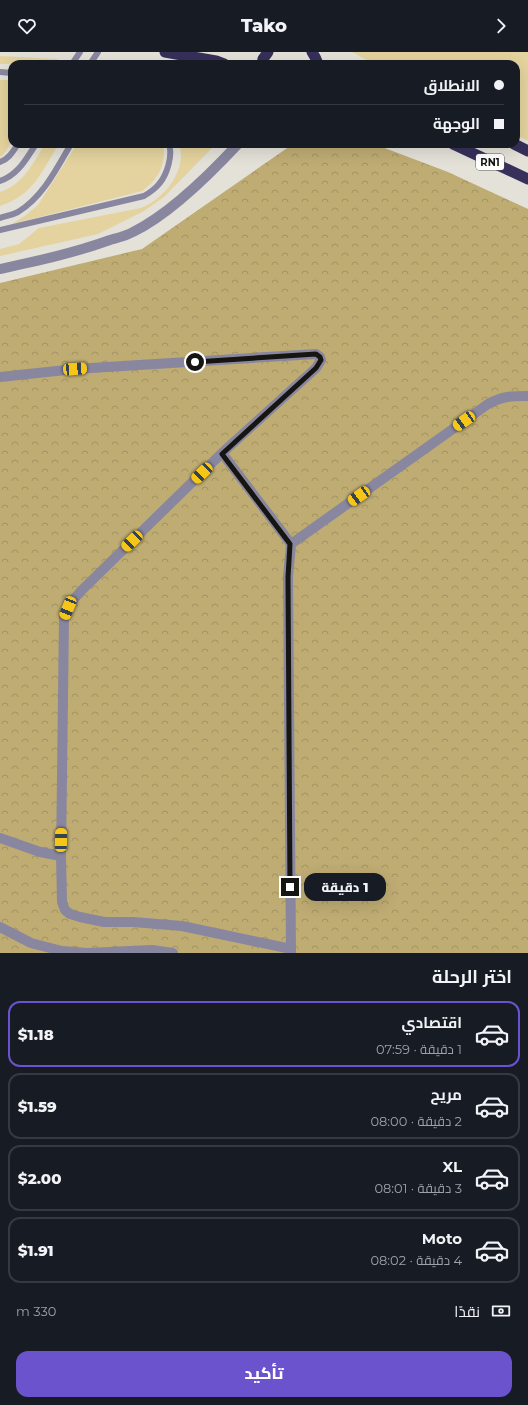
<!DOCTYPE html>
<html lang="ar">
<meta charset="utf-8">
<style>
body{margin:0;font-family:Montserrat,Cairo,sans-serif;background:#242831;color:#f1f3f6;direction:rtl;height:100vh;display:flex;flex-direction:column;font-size:15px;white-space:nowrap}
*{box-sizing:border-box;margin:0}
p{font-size:13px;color:#9ea1a6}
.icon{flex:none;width:22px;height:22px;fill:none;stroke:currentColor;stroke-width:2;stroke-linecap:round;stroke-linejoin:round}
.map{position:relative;height:901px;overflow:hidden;direction:ltr}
.panel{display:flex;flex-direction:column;background:#171b24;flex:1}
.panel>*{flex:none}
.guide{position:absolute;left:8px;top:8px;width:512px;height:88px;border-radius:12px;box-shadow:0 4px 16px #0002;direction:rtl;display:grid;align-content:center;height:88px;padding:0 16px;background:#171b24}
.end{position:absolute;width:18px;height:18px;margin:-9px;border:5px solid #161511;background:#fff;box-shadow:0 0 0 2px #fff}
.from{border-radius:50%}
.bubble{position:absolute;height:28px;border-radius:12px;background:#171b24;box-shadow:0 4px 16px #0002;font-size:13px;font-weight:800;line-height:28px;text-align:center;direction:rtl}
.car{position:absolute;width:12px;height:24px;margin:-12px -6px;border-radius:5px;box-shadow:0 0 3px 1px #0007;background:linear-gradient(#f5c518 24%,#345 0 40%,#f5c518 0 76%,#345 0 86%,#f5c518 0)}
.guide b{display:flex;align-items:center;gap:14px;height:38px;font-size:15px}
.guide b+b{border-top:1px solid #363941}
.guide i{width:10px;height:10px;background:#f1f3f6}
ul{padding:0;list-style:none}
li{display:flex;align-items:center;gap:12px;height:66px;margin:0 8px 6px;padding:0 8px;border:2px solid #363941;border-radius:12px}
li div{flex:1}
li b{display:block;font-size:15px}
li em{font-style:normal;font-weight:800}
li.on{border-color:#6a53cd}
li>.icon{width:36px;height:36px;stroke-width:1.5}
h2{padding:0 16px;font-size:18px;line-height:48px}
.pay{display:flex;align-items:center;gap:10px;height:44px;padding:0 16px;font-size:15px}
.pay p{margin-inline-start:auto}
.action{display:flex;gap:8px;margin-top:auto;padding:8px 16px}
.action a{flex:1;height:46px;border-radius:12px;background:#6a53cd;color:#fff;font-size:16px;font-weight:800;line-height:46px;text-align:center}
header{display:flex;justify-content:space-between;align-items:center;height:52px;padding:0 16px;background:#171b24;font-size:18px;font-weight:800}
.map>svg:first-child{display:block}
.green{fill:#e4d39e}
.forest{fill:url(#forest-crowns)}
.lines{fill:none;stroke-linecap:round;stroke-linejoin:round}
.service{stroke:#88879f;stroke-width:6}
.minor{stroke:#88879f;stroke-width:10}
.trunk{stroke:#36305a;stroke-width:11}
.route{stroke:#161511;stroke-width:5}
.labels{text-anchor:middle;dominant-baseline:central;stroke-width:4;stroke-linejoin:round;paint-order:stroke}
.shield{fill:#fff;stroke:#5c5b58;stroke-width:1}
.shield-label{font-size:10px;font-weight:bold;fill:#161511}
</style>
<header><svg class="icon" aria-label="forward" viewBox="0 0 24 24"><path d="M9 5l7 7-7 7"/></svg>Tako<svg class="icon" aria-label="heart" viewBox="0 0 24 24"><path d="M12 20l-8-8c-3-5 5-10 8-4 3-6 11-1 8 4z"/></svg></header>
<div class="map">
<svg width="528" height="901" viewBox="0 0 528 901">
<defs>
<pattern id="forest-crowns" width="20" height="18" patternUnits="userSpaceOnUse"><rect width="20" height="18" fill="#bfac73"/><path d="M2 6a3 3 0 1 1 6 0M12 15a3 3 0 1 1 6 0" fill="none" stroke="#a39362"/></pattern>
</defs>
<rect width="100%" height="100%" fill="#e4e1d8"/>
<path class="green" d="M352,0H528V89L516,83V12H374Z
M0,4L57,7L59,8L61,11L0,12Z
M0,28H12V90L3,103L0,105Z
M45,92H59C41,120 34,143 0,154V140C23,133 33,111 45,92Z
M77,92H163C167,112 158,128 142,139L12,172L26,163L38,153Z
M179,92H216L164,145L144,159L98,182L0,204V197L19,192L39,176L141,156C161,148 180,127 181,104C181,100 180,96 179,92Z"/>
<path class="forest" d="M293,92H374L448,120L528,157V901H0V231L142,197Z"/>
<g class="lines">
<path class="service" d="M72,12L80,0
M90,12L98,0
M0,20L12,21
M0,110C9,107 13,99 18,92
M0,129C18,123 26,107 36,92
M0,166C6,164 12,163 18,160C43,145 57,116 71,92
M0,178L144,144C149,141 155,137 159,132C167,123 173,103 169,92"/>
<path class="minor" d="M0,217C37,209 74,201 110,188C117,186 126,184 133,180C168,163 211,121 238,92
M0,325L75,317L316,302L320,305L321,308L316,316L222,401L82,538L72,549L64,565L61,804L62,850L65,858L70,862L80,865L104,870H133L182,874L291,897
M222,401L291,492
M0,786L40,800L61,804
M0,875L31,891L62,899L87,901L152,898L173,901
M291,901L288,525L291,492L488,352C503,344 511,344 528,344"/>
<path class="trunk" d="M165,0L216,9L224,12
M312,0L315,5L318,12
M262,12L263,7L268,0
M453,92L528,127
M514,92L528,99"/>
</g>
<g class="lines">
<path class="route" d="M195,310L316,302L320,305L321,308L316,316L222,402L290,492L288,525L290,835"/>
</g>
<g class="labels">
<rect class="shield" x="476" y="102" width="28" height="16" rx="3"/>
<g class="shield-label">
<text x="490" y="110">RN1</text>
</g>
</g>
</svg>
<i class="end from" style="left:195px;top:310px"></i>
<i class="end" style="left:290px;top:835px"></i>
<div class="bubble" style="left:304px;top:821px;width:82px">1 دقيقة</div>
<i class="car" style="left:75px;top:317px;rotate:86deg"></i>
<i class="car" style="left:464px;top:369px;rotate:235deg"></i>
<i class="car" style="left:202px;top:421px;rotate:226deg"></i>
<i class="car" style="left:359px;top:444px;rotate:235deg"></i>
<i class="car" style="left:132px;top:489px;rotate:226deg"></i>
<i class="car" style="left:68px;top:556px;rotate:202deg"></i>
<i class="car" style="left:61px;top:788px;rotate:1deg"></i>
<div class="guide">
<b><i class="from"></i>الانطلاق</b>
<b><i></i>الوجهة</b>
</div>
</div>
<section class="panel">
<h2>اختر الرحلة</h2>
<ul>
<li class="on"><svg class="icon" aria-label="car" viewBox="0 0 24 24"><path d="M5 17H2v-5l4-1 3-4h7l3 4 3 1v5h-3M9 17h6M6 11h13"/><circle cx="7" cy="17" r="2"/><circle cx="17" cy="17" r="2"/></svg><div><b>اقتصادي</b><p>1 دقيقة · 07:59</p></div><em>$1.18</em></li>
<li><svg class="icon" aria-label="car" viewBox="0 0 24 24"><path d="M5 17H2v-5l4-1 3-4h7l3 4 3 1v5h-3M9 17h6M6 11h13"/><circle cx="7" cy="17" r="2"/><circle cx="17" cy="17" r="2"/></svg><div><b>مريح</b><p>2 دقيقة · 08:00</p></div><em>$1.59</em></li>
<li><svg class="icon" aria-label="car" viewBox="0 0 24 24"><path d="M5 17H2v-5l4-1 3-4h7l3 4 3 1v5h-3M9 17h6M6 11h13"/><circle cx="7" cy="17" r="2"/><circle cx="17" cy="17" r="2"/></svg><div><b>XL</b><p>3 دقيقة · 08:01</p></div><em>$2.00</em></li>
<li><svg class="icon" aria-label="car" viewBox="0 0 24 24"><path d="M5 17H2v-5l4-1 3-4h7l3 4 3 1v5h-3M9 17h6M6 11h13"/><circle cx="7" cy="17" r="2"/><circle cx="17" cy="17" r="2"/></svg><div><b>Moto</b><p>4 دقيقة · 08:02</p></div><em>$1.91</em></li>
</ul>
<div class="pay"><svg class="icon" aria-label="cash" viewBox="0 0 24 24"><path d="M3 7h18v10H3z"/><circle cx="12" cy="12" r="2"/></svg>نقدًا<p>330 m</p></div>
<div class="action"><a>تأكيد</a></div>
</section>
